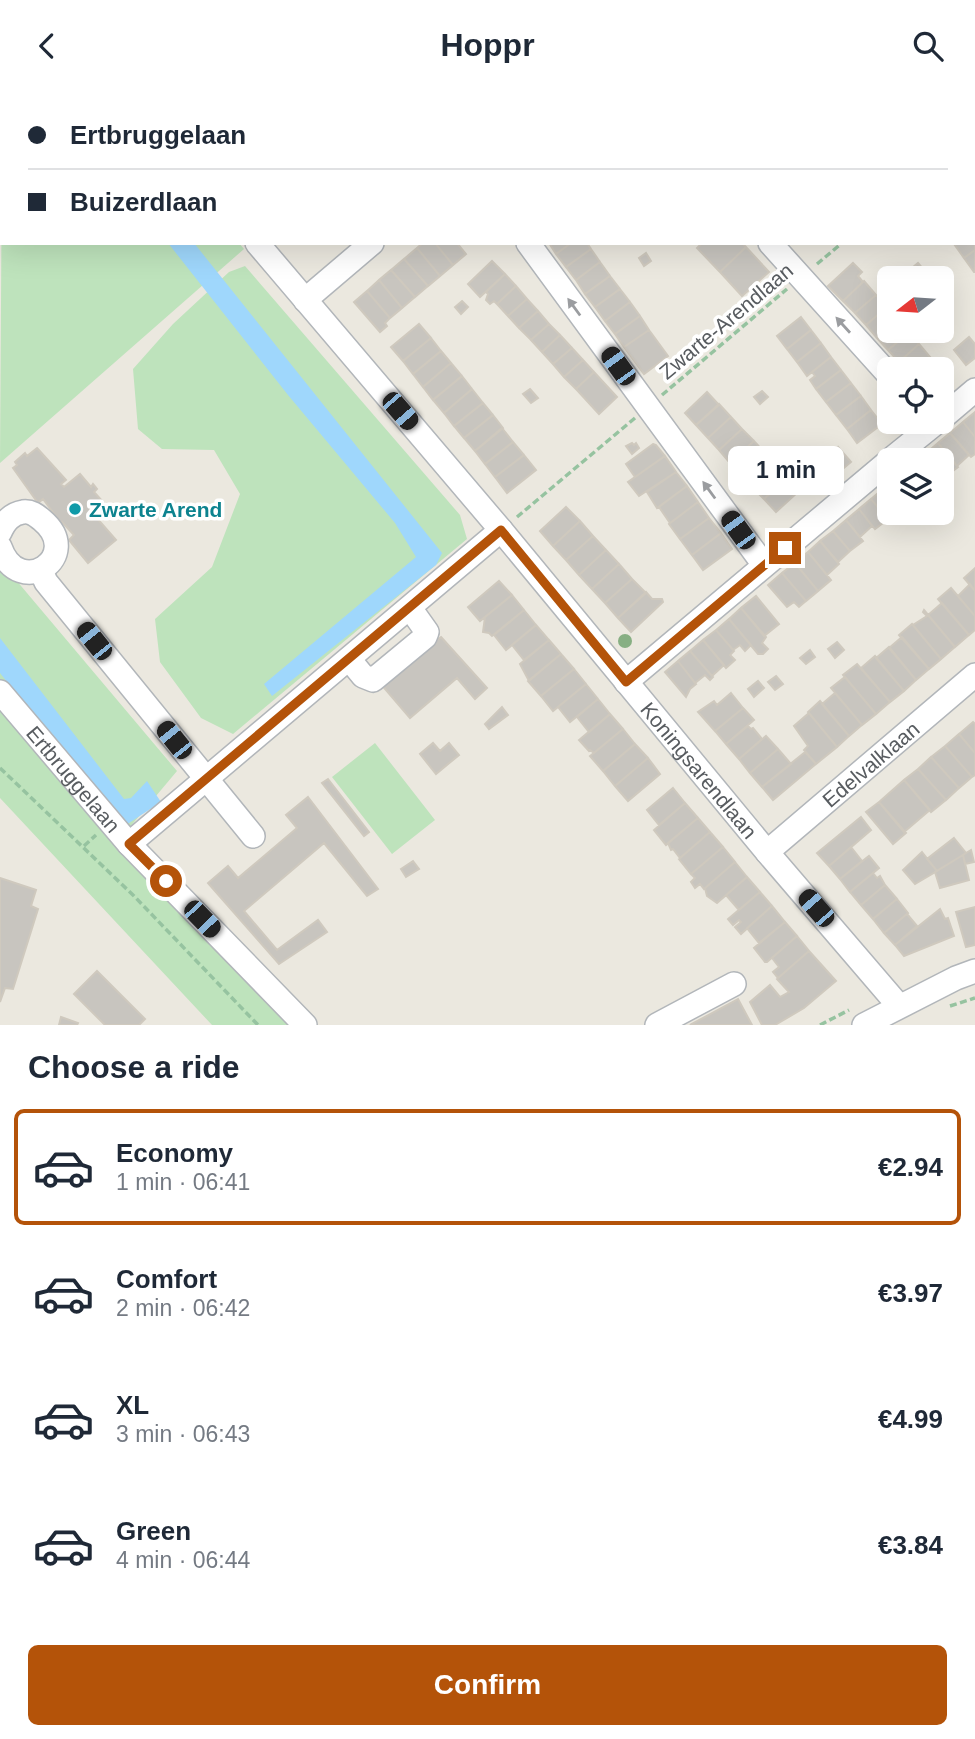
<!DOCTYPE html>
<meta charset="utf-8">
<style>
body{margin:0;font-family:Arial,sans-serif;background:#f6f6f7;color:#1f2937;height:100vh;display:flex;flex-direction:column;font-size:26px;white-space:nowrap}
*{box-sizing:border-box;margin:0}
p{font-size:23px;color:#747a83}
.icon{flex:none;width:38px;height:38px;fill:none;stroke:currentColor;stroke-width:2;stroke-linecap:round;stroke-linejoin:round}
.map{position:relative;height:934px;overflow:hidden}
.side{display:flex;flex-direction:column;background:#fff;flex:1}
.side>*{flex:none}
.hud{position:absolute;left:0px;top:0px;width:976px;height:154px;box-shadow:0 7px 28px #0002;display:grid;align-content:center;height:154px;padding:0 28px;background:#fff}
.needle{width:46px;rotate:253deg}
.fabs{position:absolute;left:877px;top:175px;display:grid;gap:14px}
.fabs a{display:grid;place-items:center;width:77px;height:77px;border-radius:10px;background:#fff;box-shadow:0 7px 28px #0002;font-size:35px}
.end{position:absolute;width:32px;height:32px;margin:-16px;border:9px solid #b45309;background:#fff;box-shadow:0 0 0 4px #fff}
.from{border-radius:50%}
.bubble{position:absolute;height:49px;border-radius:10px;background:#fff;box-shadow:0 7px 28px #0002;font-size:23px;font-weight:800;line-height:49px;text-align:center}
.car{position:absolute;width:21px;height:42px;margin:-21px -10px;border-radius:9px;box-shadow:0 0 5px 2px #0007;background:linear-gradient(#222 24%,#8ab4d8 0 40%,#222 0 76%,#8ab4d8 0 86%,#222 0)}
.hud b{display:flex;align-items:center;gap:24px;height:66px;font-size:26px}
.hud b+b{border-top:2px solid #e0e1e3}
.hud i{width:18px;height:18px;background:#1f2937}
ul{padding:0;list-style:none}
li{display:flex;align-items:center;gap:21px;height:116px;margin:0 14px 10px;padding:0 14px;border:4px solid transparent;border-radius:10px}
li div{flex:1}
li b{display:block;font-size:26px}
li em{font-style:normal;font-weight:800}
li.active{border-color:#b45309}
li>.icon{width:63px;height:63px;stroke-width:1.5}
h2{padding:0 28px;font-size:32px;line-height:84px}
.cta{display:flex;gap:14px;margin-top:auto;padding:14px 28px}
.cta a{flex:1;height:80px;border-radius:10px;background:#b45309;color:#fff;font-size:28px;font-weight:800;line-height:80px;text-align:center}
header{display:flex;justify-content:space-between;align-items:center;height:91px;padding:0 28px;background:#fff;font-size:32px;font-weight:800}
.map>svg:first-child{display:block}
.green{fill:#bee3bc}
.water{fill:#9fd7fc}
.building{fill:#c8c5bf;stroke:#cfc9be;stroke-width:2}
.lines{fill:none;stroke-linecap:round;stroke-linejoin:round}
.minor-casing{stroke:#b2b6ba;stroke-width:26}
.path{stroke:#96c3a0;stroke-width:3.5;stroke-dasharray:7 3.5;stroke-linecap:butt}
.minor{stroke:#fff;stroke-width:23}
.tree{fill:#87af83}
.oneway{fill:#9b9da0}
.route{stroke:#b45309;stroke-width:9}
.culture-dot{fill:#0f9aa8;stroke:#fff;stroke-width:2.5}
.labels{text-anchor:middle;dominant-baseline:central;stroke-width:7;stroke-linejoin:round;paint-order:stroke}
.street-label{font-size:21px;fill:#585c60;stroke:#fff}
.culture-label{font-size:21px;font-weight:bold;fill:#0d838f;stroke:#fff;text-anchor:start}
</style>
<header><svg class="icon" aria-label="back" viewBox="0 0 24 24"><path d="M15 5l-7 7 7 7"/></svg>Hoppr<svg class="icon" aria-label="search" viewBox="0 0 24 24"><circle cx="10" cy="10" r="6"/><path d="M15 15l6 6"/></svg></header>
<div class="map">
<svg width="975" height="934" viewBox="0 0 975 934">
<rect width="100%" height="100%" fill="#ebe8df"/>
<path class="green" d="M2,53V152H239L244,158L0,372Z
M245,175L460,424L467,448L233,643L201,627L160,571L155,528L212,476L240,403L214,359L162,358L138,338L133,278L173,233L229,181Z
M0,470L177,680L119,749L289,934H212L0,707Z
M375,652L435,729L392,763L332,686Z"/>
<path class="water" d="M168,152H194L442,462L436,474L272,605L264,593L416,466L395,432L288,304Z
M0,547L124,708L131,707L147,690L161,711L129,732L123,733L115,727L0,582Z"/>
<path class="building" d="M975,138V159L964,167L954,153L975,152Z
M423,152H435L453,174L440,185L417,157Z
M435,152H457L466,163L453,174Z
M549,152H571L556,163Z
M571,152H587L591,158L566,176L556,163Z
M702,152H742L746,156L720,181L697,157Z
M746,156L769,181L742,205L720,181Z
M417,157L440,185L428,195L404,168Z
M591,158L600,171L576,189L566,176Z
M975,159V181H974L964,167Z
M646,162L651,170L644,175L639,167Z
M404,168L428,195L415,206L391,179Z
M492,170L505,183L480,206L468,193Z
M600,171L610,185L585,203L576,189Z
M853,172L862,181L858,185L863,191L843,210L828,195Z
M918,172L924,179L918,185L912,177Z
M391,179L415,206L402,217L379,189Z
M505,183L516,195L497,213L494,210L490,213L486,209L488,203L486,201Z
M610,185L620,198L595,216L585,203Z
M379,189L402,217L390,227L367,200Z
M864,190L876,204L855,222L843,210Z
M516,195L527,208L508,225L497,213Z
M620,198L630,211L605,230L595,216Z
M367,200L390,227L385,232L387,235L380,241L354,211Z
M876,204L887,216L866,234L855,222Z
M527,208L538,220L519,237L508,225Z
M462,210L468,216L461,223L455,216Z
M630,211L640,225L615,243L605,230Z
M887,216L889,218V236L877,247L866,234Z
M538,220L549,233L531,249L519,237Z
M640,225L649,239L624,256L615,243Z
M801,226L811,239L787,258L777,245Z
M419,233L431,247L403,270L391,256Z
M549,233L560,244L542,261L531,249Z
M889,236V240L909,241L888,259L877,247Z
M649,239L668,265L644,283L624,256Z
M811,239L821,252L797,271L787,258Z
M909,241L919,253L899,271L888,259Z
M560,244L572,257L553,273L542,261Z
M969,246L975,253V267L966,274L954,259Z
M431,247L441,260L413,283L403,270Z
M821,252L831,266L807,285L797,271Z
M919,253L931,267L917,278H905L899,271Z
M572,257L583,269L564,286L553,273Z
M441,260L451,272L423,296L413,283Z
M831,266L841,279L816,298L810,289L815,285L812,281Z
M931,267L942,278V279L917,278Z
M583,269L594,281L576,298L564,286Z
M451,272L462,285L433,309L423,296Z
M841,279L851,292L826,311L816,298Z
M594,281L617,306L599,323L576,298Z
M462,285L472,298L444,322L433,309Z
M851,292L861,305L836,324L826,311Z
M472,298L483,312L454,335L444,322Z
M530,298L538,307L531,312L523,303Z
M762,300L768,306L760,313L754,306Z
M707,301L719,314L696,334L685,322Z
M861,305L871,319L847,338L836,324Z
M483,312L493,324L464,347L454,335Z
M719,313L731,326L708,347L696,334Z
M871,319L882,333L857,352L847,338Z
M975,321V346L963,331Z
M493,324L503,337L475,360L464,347Z
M731,326L742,338L719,359L708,347Z
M963,331L975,346V363L971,366L950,342Z
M502,337L513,351L485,373L475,360Z
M742,338L754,350L730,372L719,359Z
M950,342L969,364L957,375L938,352Z
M754,350L765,362L742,384L730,372Z
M513,351L524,364L495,386L485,373Z
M632,352L634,354L636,352L639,357L632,363L626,355Z
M938,352L958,376L945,386L942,383V369H930L925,363Z
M653,353L656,354L665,365L635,386L626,373Z
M838,356L851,371L819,398L806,382Z
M37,357L66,389L61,393L64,396L80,383L91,396L93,393L97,398L94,401L105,413L89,425L92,429L96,426L116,449L88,472L69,449L74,444L62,431L61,432L43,408L38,412L13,377L17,374L15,371L25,362L27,365Z
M765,362L776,375L753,396L742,384Z
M524,364L536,379L507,402L495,386Z
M665,365L676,381L639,405L628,391Z
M776,375L783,380L787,387L764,408L752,396Z
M676,381L687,395L657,417L647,401Z
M786,388L798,401L776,421L764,408Z
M687,395L698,411L670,432L659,416Z
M884,397L889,403V422H895L888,428L871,408Z
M871,408L888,428L875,438L859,418Z
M698,411L709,427L680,448L669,433Z
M566,416L580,430L553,455L540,440Z
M859,418L872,435L860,446L846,429Z
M709,427L721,442L692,464L680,448Z
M846,429L863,450L850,460L833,440Z
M580,430L593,445L566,469L553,455Z
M833,440L850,460L838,471L820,450Z
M721,442L732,458L703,479L692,464Z
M593,445L606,459L579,484L566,469Z
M820,450L839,473L827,484L808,461Z
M606,459L619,473L592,498L579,484Z
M808,461L831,489L818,500L795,472Z
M795,472L818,500L806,510L782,482Z
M619,473L632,488L605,512L592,498Z
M975,477V500L964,487Z
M782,482L806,510L799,516L794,511L787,516L768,494Z
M632,488L646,502L618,527L605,512Z
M499,490L512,504L480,530L468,516Z
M970,493L975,500V525L958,505Z
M951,497L975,525V539L969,544L938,508Z
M646,501L652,508H662L663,511L631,541L618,527Z
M512,504L524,519L492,545L489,542L483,541L485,526Z
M756,505L779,533L764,545L741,517Z
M942,512L969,544L955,556L928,524Z
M741,517L766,546L762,552L768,558L763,563H758L729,528Z
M524,519L536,534L506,559L494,544Z
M924,519L955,556L941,568L913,534L927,525L923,521Z
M729,528L751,554L745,560L740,554L733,559L716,539Z
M912,533L941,568L929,578L899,544Z
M536,534L549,549L524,569L512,554Z
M716,539L734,560L730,564L735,569L726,577L703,549Z
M441,546L487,597L475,608L457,587L410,627L379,591Z
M902,546L929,578L916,589L889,557Z
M549,549L561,563L529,590L520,573Z
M703,549L724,574L712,585L690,560Z
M837,551L844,559L835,567L828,558Z
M889,556L916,589L904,600L876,567Z
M810,559L815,566L806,573L800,567Z
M690,560L713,586L710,589L705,584L695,592L678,570Z
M561,563L574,578L541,605L528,590Z
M875,565L904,600L890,611L861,577Z
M678,570L696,593L690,598L686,606L665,581Z
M857,573L890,611L876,623L843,584Z
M574,578L586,593L553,620L541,605Z
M776,585L783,593L775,599L768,591Z
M845,586L876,623L862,634L831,597Z
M758,590L764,597L754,606L748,598Z
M586,593L598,608L570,631L558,616Z
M731,602L743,617L715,640L698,621L714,610L717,614Z
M835,602L862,634L849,645L822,613Z
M598,608L610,623L589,641L577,626Z
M820,610L849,645L837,656L808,621Z
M502,616L508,624L489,638L485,633Z
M743,617L754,629L726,653L715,640Z
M809,622L837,656L816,673L804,659L808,655L794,635Z
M610,623L623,638L594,662L590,659L589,660L579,649Z
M973,631L975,633V662L959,643Z
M748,635L751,638L753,637L762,648L739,668L726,653Z
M623,638L635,653L603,680L590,665Z
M959,643L975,662V684L972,686L945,655Z
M766,645L778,658L750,682L739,668Z
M433,652L440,660L449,652L459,664L436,683L420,663Z
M635,653L648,667L615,695L603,680Z
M945,655L972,686L959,697L931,666Z
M778,658L791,673L762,696L750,682Z
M805,661L816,673L773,709L762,696Z
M931,666L959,697L946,709L918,678Z
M648,667L660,683L628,710L615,695Z
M918,678L946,709L931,721L904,689Z
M328,688L369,741L364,745L322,692Z
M904,689L930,719L904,741L879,711Z
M673,697L685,712L659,734L647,719Z
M308,706L378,798L367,805L324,752L244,820L277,859L318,829L327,841L279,873L208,792L228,775L238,787L297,737L286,724Z
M879,711L906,742L893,753L866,721Z
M685,712L698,727L666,754L654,739Z
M861,726L871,739L829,775L817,762Z
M698,727L710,741L680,767L673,758L671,759L668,752Z
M710,741L723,756L691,783L679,768Z
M954,747L966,762L937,780L927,768Z
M723,756L735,771L704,798L700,793L695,797L691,791L695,787L691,783Z
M851,756L862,770L840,788L829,775Z
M971,759L974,771L965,773L963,764Z
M922,761L937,780L915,793L903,779Z
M963,764L969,789L940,797L935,781Z
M869,765L879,777L850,801L840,788Z
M413,770L419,778L406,786L401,778Z
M735,771L747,786L717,812L707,805L705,797Z
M873,782L877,787L880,785L885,794L861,814L850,801Z
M747,786L760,801L739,819L726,804Z
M0,787L36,799L31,815L38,818L13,898L5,897L0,911Z
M885,794L897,808L873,828L861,814Z
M760,801L772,815L741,843L735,836L741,831L739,829L733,834L728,828Z
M897,808L908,822L884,842L873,828Z
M772,815L785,831L759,852L747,837Z
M975,816V854L966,856L956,821Z
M940,818L945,828L948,827L954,845L904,865L895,854Z
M907,823L917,835L895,854L884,842Z
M785,831L797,845L767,871H765L754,857Z
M797,845L809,860L778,887L773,881L779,876L772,867Z
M809,860L836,890L804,917L775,934H762L750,911L770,894L780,906L789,901L777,888Z
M97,880L145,928L139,934H105L74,903Z
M738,908L752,934H690Z
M61,926L78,932L77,934H59Z"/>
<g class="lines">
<g class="minor-casing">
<g id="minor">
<path d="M127,0L128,2"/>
<path d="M634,0L635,2"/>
<path d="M897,0L898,2"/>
<path d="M550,2L552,0"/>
<path id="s1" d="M257,152L501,439L767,761L899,915"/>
<path d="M528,152L764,474"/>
<path d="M770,152L889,284"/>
<path d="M305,209L372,152"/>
<path d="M942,327L975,299"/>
<path d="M890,369L937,331"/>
<path d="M0,441C5,430 11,423 23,421C31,420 36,424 42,429C85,465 19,510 0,456"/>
<path d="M41,480L46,491L253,745"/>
<path d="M349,568L363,585L373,589L425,546L427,541L410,517"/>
<path d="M626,591L889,370"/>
<path id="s2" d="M0,601L129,753L305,934"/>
<path d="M129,753L501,439"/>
<path id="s3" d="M767,761L975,584"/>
<path d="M657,934L734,893"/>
<path d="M864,934L956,887L975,880"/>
</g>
</g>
<path class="path" d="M85,2L86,0
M0,89L2,88
M817,173L842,152
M662,304L787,198
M517,426L635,327
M0,677L134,805L258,934
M84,755L96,744
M950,915L975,907
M820,934L849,919"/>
<use href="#minor" class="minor"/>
</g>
<circle class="tree" cx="625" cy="550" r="7"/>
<defs><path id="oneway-solid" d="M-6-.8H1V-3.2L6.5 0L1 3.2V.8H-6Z" transform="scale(1.75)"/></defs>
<g class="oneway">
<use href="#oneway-solid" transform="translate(574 216) rotate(-126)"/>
<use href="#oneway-solid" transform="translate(843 234) rotate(-132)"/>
<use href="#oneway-solid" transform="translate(709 399) rotate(-126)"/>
</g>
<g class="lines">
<path class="route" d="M166,790L129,753L501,439L626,591L785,457"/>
</g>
<circle class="culture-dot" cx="75" cy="418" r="7"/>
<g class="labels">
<g class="street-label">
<text transform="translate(726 230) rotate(-40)">Zwarte-Arendlaan</text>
<text stroke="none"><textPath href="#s3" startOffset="136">Edelvalklaan</textPath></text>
<text stroke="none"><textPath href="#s1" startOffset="688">Koningsarendlaan</textPath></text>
<text stroke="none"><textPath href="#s2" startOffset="114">Ertbruggelaan</textPath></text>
</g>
<g class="culture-label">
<text x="89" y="418">Zwarte Arend</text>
</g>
</g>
</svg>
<div class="fabs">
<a><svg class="needle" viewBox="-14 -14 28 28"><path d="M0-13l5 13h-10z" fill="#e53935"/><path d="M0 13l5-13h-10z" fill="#747a83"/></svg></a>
<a><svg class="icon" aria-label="locate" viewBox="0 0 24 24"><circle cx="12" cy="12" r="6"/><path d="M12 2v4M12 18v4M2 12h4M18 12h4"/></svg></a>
<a><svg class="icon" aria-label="layers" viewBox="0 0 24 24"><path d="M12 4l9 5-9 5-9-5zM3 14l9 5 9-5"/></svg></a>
</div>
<i class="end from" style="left:166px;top:790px"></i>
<i class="end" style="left:785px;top:457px"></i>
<div class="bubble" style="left:728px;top:355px;width:116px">1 min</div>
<i class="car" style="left:618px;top:275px;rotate:324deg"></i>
<i class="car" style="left:400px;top:320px;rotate:139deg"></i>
<i class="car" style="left:738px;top:439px;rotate:324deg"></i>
<i class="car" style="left:94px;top:550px;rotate:321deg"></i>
<i class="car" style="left:174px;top:649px;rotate:321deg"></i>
<i class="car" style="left:816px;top:817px;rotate:319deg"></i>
<i class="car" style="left:202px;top:828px;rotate:136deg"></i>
<div class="hud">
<b><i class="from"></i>Ertbruggelaan</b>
<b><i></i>Buizerdlaan</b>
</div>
</div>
<section class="side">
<h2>Choose a ride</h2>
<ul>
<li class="active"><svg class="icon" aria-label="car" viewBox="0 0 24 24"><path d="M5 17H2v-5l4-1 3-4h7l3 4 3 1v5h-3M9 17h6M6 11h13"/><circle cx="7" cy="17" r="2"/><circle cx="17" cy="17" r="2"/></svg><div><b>Economy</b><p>1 min · 06:41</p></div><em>€2.94</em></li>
<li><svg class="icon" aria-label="car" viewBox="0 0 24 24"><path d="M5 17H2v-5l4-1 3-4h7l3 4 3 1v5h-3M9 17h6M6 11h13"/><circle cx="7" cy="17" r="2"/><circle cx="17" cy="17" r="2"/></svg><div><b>Comfort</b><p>2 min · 06:42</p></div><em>€3.97</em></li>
<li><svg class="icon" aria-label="car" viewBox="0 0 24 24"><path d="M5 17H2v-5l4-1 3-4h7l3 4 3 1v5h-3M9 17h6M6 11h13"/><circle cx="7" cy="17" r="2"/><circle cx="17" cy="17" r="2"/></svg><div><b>XL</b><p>3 min · 06:43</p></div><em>€4.99</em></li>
<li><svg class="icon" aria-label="car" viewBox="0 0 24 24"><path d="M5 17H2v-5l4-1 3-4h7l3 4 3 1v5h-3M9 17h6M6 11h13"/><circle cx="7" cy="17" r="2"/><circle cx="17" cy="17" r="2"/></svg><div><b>Green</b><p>4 min · 06:44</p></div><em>€3.84</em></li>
</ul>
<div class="cta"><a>Confirm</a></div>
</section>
